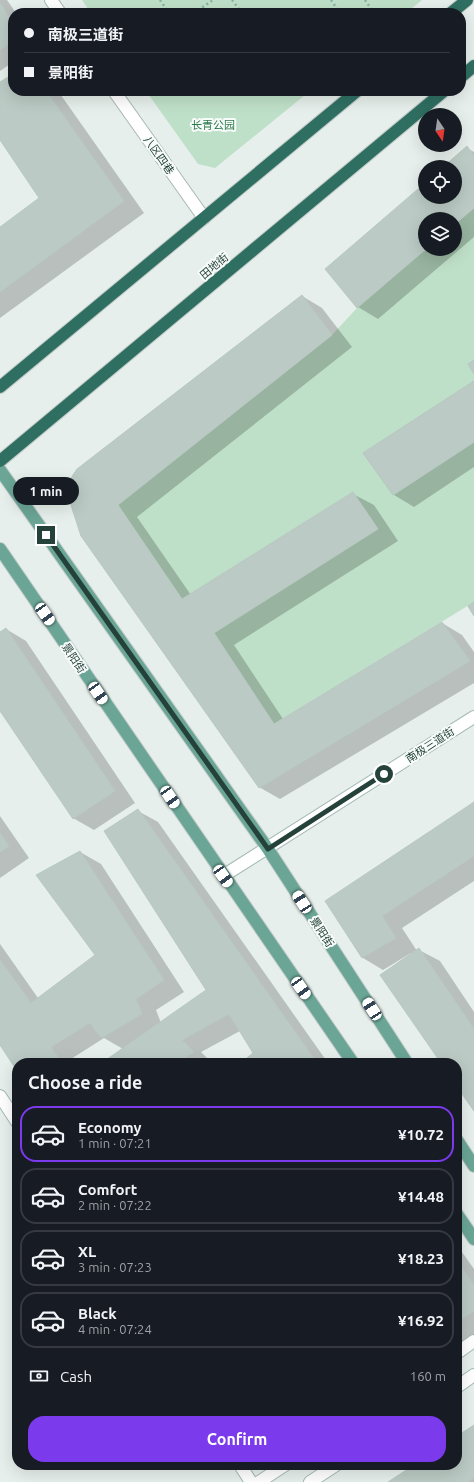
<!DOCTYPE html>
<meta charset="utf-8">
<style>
body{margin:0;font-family:Ubuntu,"Noto Sans SC",sans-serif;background:#242831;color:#f1f3f6;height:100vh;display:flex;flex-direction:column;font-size:15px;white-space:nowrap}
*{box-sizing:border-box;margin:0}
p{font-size:13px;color:#9ea1a6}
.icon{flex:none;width:22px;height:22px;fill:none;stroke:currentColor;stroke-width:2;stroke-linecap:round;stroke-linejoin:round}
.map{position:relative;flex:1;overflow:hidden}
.details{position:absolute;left:12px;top:1058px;width:450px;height:412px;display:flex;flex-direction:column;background:#171b24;border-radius:16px;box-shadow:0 4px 16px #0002}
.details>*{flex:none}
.banner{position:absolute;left:8px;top:8px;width:458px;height:88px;border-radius:16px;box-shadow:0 4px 16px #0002;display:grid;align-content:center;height:88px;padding:0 16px;background:#171b24}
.needle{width:26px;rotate:167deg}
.tools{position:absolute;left:418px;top:108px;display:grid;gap:8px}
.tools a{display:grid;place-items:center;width:44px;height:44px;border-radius:50%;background:#171b24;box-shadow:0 4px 16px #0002;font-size:20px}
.end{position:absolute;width:18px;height:18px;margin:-9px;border:5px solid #24423a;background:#fff;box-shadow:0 0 0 2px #fff}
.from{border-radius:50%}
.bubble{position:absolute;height:28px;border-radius:14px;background:#171b24;box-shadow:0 4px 16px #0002;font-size:13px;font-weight:700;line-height:28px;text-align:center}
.car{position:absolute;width:12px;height:24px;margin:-12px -6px;border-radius:5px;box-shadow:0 0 3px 1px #0007;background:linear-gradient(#fff 24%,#345 0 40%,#fff 0 76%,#345 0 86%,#fff 0)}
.banner b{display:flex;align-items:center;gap:14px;height:38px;font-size:15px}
.banner b+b{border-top:1px solid #363941}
.banner i{width:10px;height:10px;background:#f1f3f6}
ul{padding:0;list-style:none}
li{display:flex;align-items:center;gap:12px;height:56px;margin:0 8px 6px;padding:0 8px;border:2px solid #363941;border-radius:16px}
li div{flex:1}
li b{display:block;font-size:15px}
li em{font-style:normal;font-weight:700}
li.active{border-color:#7c3aed}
li>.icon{width:36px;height:36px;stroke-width:1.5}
h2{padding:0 16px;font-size:18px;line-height:48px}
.pay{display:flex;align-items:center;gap:10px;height:44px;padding:0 16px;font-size:15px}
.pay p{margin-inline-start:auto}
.button{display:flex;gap:8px;margin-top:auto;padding:8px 16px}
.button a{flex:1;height:46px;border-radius:16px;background:#7c3aed;color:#fff;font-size:16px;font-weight:700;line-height:46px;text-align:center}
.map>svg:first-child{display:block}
.green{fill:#bfe0c8}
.shadow{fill:#0003;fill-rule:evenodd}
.building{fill:#bbcac4;stroke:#b8c9c2}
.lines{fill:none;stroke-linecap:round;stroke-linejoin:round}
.street-casing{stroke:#a8b8b2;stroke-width:14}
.secondary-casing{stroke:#a4bbb3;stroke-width:14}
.primary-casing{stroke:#c2cac8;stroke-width:14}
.highway-casing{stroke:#c2cac8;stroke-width:14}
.path{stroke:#86b3a5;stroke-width:2.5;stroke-dasharray:2 3;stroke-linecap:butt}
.street{stroke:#fff;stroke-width:12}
.secondary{stroke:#fff;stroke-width:12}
.primary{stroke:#6aa596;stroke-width:12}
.highway{stroke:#2f6f62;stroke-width:12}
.route{stroke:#24423a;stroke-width:5}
.labels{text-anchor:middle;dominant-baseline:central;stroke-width:4;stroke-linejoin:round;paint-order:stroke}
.park-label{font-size:11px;fill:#2d7a4b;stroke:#f7fbf9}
.street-label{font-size:11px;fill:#24423a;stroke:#f7fbf9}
</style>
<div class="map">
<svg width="474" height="1482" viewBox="0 0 474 1482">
<rect width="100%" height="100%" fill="#e6efeb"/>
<path class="green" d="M82,0H422L406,13H91Z
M146,91H310L215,168L198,164Z
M474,208V602L274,724L214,633L182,599L118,505L332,335L357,308L426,249H455V224Z"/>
<path class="shadow" d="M0,0H7L16,13H13V62L0,71Z
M13,75V91H58L144,213L0,318V229L40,198L0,138V84Z
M467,148L474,152V237L378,319L358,307L425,184V197H455V167H445ZM425,219H455V249H425Z
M302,296L322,308L352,347L137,517L191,595L353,494L374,505L398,541L234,645L283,719L442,623L462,635L474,652V683L280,799L259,787L81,536Z
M474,383V467L414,507L394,495L365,454Z
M6,629L26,641L135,803L94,830L73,818L0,709V632L1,633Z
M474,803V881L402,928L417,951L419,950L440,961L474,1012V1109L457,1085V1063H442L411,953L383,970L363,958L327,902Z
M138,811L158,822L328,1063H242L255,1053L240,1031L201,1052L212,1063H105L123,1049L104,1038L71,1059L73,1063H17V1069L0,1043V944L38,998L96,955L80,852L101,864L184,992L156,1010L161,1023L207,990Z
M0,816L29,858L0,878Z
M457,1245L474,1269V1336L457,1347Z
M474,1426V1482H390L416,1465H457V1438Z"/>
<path class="building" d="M0,3L13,23V41L0,50Z
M13,74V91H46L124,201L0,292V227L39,198L0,140V82Z
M467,146L474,156V208L455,224V219H425L426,249L357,308L325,269L425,183V197H455V167H443Z
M302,295L332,335L118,505L182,599L353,492L378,529L214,633L274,724L442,622L470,661L259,788L81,536L65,487L77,469Z
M474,360V374L468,364Z
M474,360V374L468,364Z
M474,381V442L393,495L363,453Z
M474,381V442L393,495L363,453Z
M474,602V616L468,606Z
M474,602V616L468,606Z
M6,628L115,791L73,819L0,711V632Z
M474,802V856L382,916L396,938L362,958L325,901Z
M138,809L317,1063H241L253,1053L229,1014L182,1040L194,1052L177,1063H161L160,1061L157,1063H104L103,1062L206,990L104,831Z
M0,833L9,846L0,852Z
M80,851L164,980L136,999L142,1014L101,1038L90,1023L51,1047L62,1063H17V1071L0,1045V960L31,1003L95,955L36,875Z
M419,948L474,1029V1111L457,1087V1063H441L380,975Z
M457,1261L474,1285V1311L457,1322Z
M474,1425V1478L467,1482H388L414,1465H457V1436Z"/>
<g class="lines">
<g class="street-casing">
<path id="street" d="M51,0L60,13
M114,91L204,218"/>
</g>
<g class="secondary-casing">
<path id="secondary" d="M223,876L474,717
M0,1096L17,1122
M457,1353L474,1341
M457,1387L474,1375
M240,1465L251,1482
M259,1482L285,1465
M310,1482L336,1465"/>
</g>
<g class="primary-casing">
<path id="primary" d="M0,470L268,849L407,1063
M0,549L353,1063
M457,1140L474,1166
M457,1214L474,1239"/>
</g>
<g class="highway-casing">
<path id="highway" d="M451,13L467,0
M461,77L474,66
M0,387L357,91
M0,461L444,91"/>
</g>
<path class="path" d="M160,0L169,13
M232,0L242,13
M331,0L340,13
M365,0L374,13
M194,13L213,0"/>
<use href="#street" class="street"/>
<use href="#secondary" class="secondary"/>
<use href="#primary" class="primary"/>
<use href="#highway" class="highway"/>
</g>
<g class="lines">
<path class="route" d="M46,535L268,849L384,774"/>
</g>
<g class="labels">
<g class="park-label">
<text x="213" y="125">长青公园</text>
</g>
<g class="street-label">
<text transform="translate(159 155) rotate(55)">八区四巷</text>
<text transform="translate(214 266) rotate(-40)">田地街</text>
<text transform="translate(74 658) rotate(56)">景阳街</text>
<text transform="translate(430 745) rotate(-33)">南极三道街</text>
<text transform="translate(322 932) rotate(57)">景阳街</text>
</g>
</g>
</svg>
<div class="tools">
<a><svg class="needle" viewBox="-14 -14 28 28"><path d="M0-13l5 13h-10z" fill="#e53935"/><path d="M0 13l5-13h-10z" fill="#9ea1a6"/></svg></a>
<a><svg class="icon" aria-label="locate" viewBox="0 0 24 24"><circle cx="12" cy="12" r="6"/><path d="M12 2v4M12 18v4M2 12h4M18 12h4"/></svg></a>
<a><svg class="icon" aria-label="layers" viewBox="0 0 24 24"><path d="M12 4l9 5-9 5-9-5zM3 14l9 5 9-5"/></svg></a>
</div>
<i class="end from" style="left:384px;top:774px"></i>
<i class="end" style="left:46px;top:535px"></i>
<div class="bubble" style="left:13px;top:477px;width:66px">1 min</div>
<i class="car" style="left:45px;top:614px;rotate:145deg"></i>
<i class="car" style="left:98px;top:693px;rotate:146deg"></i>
<i class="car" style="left:170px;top:797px;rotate:146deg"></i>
<i class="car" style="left:223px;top:876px;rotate:145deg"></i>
<i class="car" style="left:302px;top:902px;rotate:327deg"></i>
<i class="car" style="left:301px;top:988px;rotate:145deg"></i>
<i class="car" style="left:372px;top:1009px;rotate:327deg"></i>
<div class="banner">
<b><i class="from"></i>南极三道街</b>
<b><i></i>景阳街</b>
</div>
<section class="details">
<h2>Choose a ride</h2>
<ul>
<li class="active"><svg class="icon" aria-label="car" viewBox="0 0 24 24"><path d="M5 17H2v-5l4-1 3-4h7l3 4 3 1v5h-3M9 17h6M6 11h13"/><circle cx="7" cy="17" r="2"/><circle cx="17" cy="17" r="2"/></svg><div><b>Economy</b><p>1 min · 07:21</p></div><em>¥10.72</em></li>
<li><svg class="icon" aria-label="car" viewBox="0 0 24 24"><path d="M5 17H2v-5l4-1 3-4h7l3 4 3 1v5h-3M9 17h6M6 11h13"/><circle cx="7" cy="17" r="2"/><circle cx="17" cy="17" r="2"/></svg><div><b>Comfort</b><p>2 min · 07:22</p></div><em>¥14.48</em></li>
<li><svg class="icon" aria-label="car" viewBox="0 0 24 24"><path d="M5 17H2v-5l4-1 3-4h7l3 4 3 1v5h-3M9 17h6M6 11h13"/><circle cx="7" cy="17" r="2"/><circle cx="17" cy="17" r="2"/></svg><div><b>XL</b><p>3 min · 07:23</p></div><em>¥18.23</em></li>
<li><svg class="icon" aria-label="car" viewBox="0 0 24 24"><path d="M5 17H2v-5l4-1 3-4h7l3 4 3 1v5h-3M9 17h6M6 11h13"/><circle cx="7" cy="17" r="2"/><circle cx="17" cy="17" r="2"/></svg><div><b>Black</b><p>4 min · 07:24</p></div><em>¥16.92</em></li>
</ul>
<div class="pay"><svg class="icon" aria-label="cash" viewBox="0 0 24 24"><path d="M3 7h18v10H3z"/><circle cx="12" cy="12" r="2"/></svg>Cash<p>160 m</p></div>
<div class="button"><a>Confirm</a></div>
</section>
</div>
